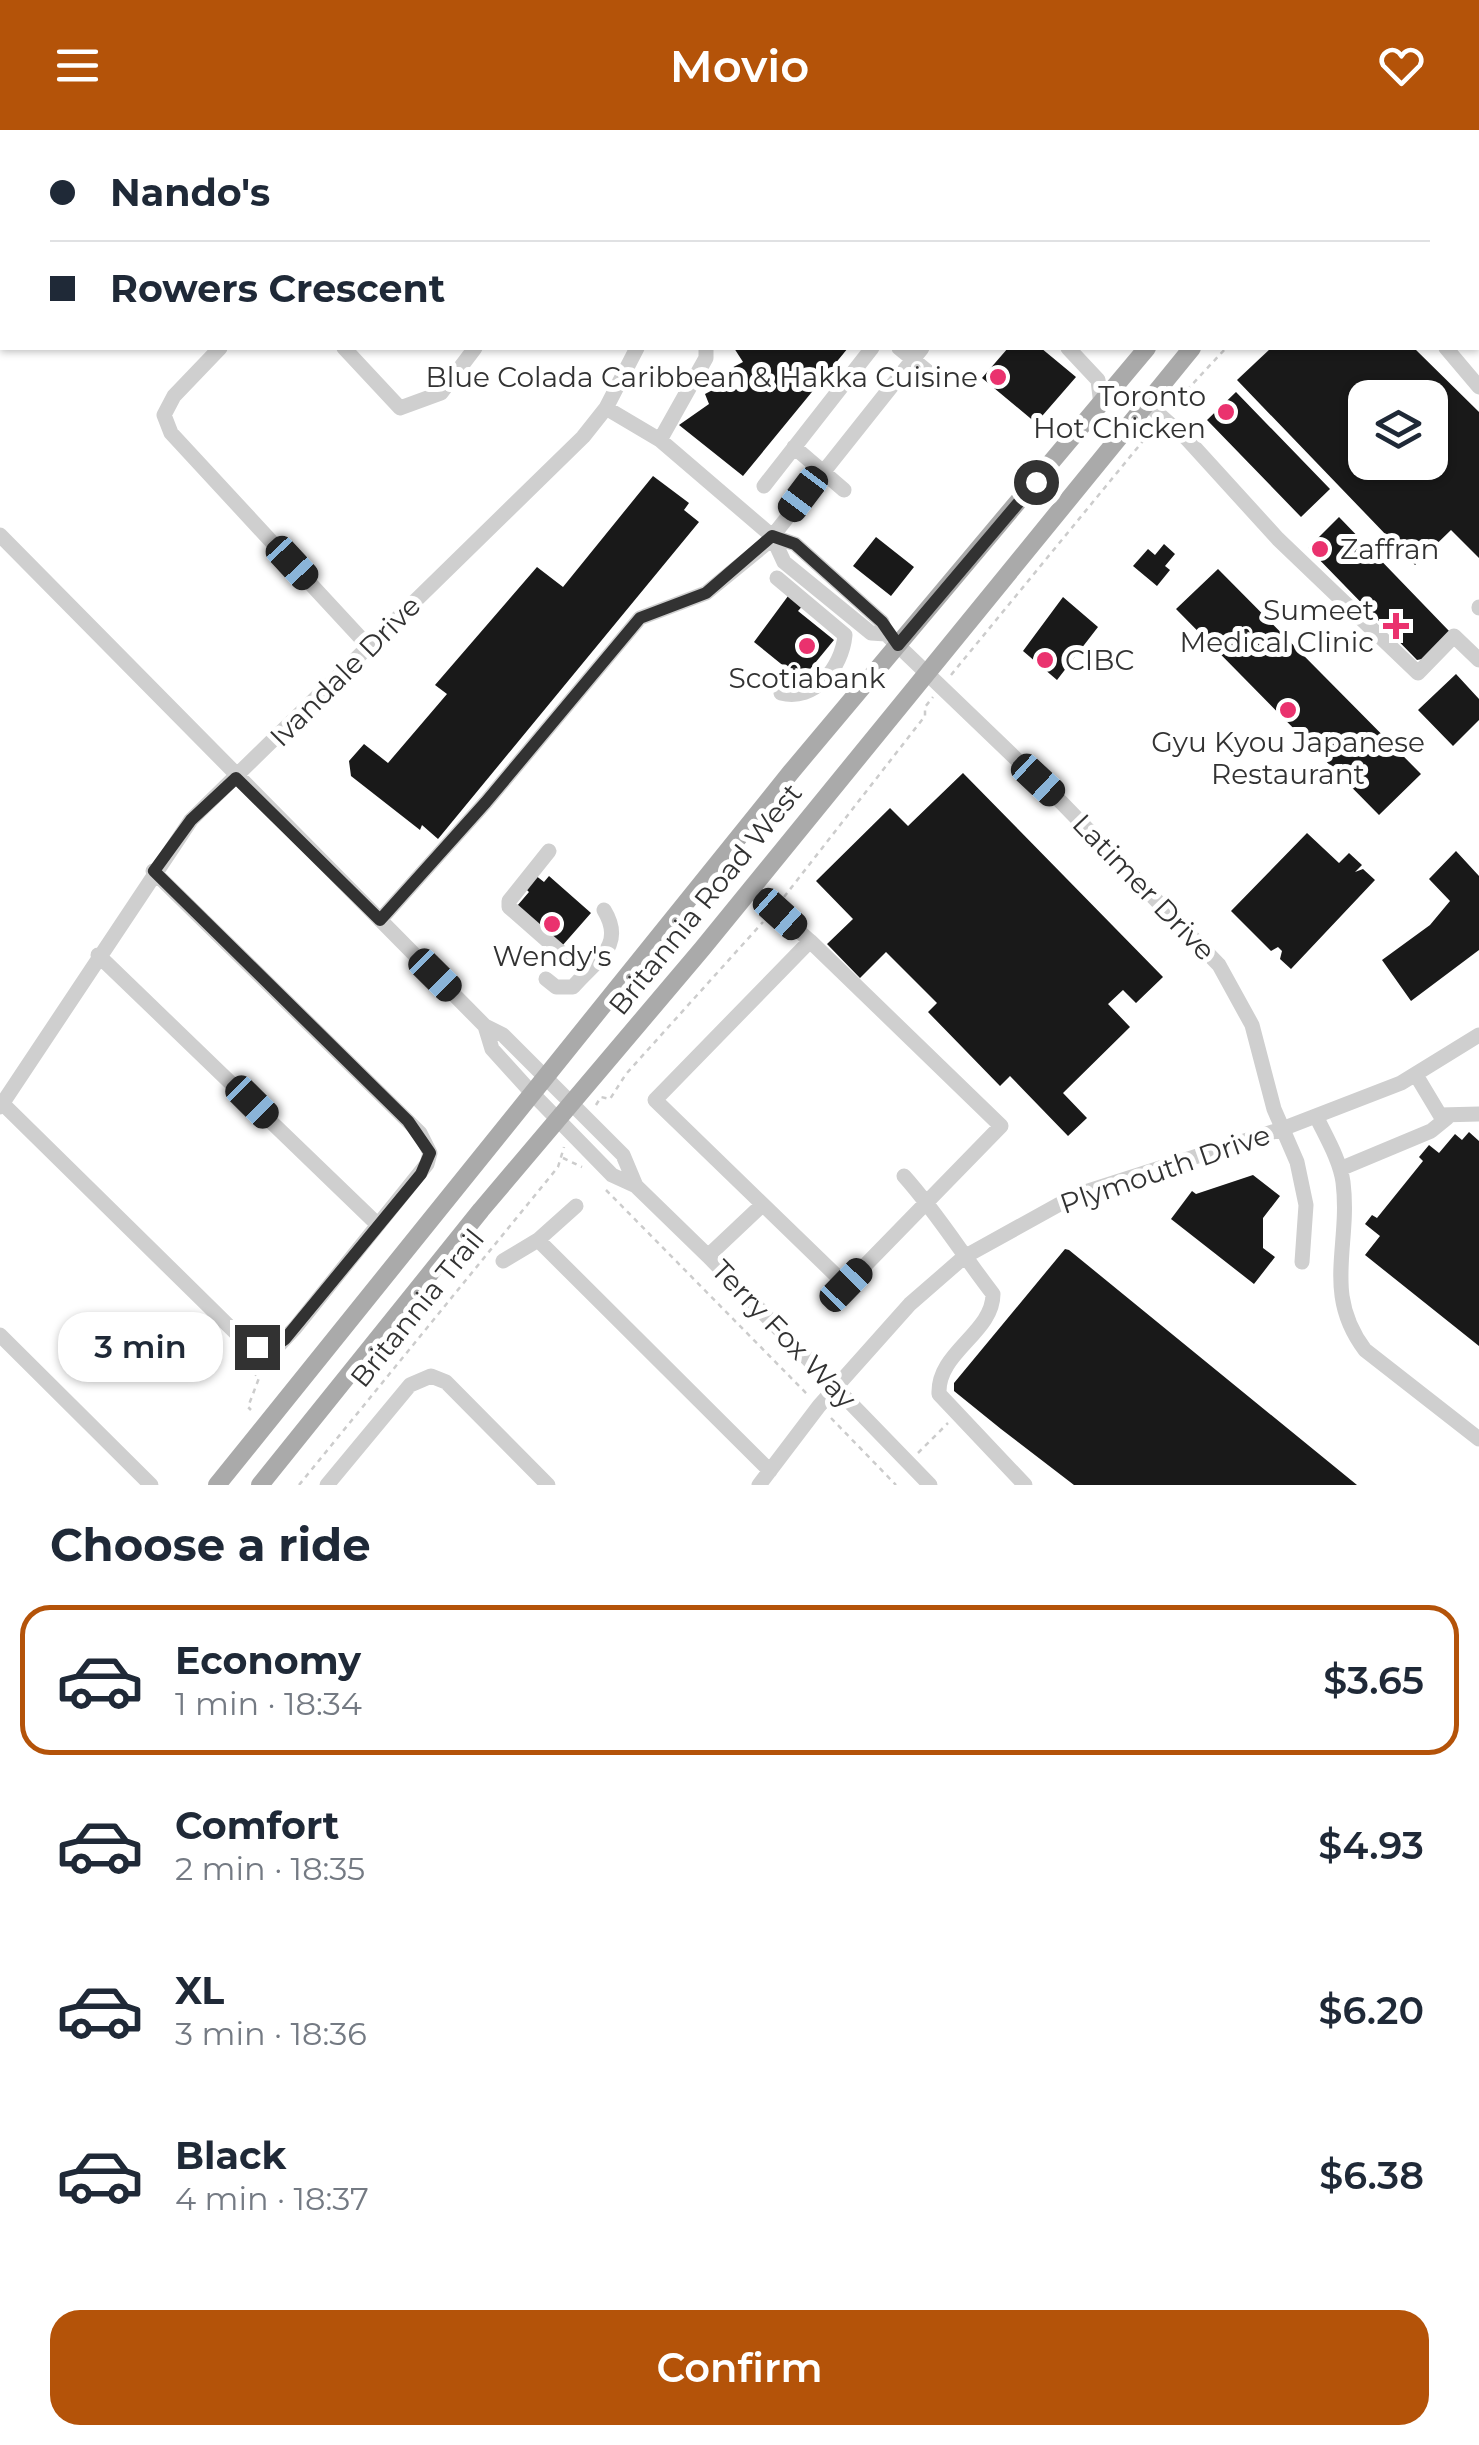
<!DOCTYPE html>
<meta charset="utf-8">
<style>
body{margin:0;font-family:Montserrat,sans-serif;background:#f2f2f3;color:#1f2937;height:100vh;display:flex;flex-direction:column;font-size:38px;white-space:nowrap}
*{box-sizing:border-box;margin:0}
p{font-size:32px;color:#747a83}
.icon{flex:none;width:55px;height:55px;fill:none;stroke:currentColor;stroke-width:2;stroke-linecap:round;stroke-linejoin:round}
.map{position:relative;height:1355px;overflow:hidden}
.drawer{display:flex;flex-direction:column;background:#fff;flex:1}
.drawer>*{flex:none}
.top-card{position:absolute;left:0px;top:0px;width:1480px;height:220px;box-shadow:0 2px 8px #0004;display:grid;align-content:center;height:220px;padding:0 50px;background:#fff}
.buttons{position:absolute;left:1348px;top:250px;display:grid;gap:20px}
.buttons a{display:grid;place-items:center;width:100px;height:100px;border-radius:20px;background:#fff;box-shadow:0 2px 8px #0004;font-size:50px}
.end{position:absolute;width:45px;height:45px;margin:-22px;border:12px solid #323232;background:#fff;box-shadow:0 0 0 5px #fff}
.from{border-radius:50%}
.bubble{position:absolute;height:70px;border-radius:30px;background:#fff;box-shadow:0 2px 8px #0004;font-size:32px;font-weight:600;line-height:70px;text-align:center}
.car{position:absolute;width:30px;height:60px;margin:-30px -15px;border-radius:12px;box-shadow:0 0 8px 2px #0007;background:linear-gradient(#222 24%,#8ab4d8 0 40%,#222 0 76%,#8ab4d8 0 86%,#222 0)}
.top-card b{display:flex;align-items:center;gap:35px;height:95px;font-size:38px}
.top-card b+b{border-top:2px solid #e0e1e3}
.top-card i{width:25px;height:25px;background:#1f2937}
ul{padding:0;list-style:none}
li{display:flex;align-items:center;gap:30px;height:150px;margin:0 20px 15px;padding:0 30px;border:5px solid transparent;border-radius:30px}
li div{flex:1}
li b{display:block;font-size:38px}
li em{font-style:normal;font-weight:600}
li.current{border-color:#b45309}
li>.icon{width:90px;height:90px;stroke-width:1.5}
h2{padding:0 50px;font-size:45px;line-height:120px}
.cta{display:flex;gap:20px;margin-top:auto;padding:20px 50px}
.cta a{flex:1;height:115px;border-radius:30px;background:#b45309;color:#fff;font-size:40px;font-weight:600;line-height:115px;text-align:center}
header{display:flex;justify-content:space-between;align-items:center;height:130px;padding:0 50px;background:#b45309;color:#fff;font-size:45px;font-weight:600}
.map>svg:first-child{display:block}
.building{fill:#191919;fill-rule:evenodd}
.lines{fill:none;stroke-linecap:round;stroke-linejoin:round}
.path{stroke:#ccc;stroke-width:2.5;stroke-dasharray:5 5;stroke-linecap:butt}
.minor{stroke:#cfcfcf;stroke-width:15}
.major{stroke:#aaa;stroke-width:18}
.route{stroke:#323232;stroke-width:12}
.poi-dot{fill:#ea326e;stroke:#fff;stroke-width:4}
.labels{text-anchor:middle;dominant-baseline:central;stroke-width:10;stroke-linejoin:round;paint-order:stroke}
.poi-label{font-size:28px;fill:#323232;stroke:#fff;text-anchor:end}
.street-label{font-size:28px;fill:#323232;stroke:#fff}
</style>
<header><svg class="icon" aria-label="menu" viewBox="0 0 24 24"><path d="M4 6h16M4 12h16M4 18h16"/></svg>Movio<svg class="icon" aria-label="heart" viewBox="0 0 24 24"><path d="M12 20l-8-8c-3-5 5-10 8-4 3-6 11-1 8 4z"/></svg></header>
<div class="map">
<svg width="1479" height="1355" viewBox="0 0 1479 1355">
<rect width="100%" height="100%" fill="#fff"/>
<path class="building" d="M734,218H848L743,346L679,295L709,274L705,264L726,253L722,243L743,232Z
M1008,218H1041L1076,247L1036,293L982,248Z
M1271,218H1414L1479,282V428L1451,400L1415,435L1237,250ZM1365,268H1430V332H1365Z
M1236,262L1330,359L1301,387L1207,290Z
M653,346L689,373L684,380L699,392L438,709L422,695L420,700L351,646L349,631L364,614L388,633L447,564L435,555L537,437L563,457Z
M1339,387L1450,502L1422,529L1417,530L1308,418Z
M876,407L914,437L891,466L853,436Z
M1164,414L1175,424L1165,436L1170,440L1157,456L1133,436L1148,419L1155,425Z
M1218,439L1421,644L1379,685L1176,479Z
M791,462L805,473L798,481L834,510L801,550L754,512Z
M1063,467L1098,497L1057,550L1023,521Z
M1456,544L1479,569V590L1453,616L1418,580Z
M963,643L1163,847L1136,873L1123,860L1108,874L1130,897L1063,963L1087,988L1068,1006L1010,946L1000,956L928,882L937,873L886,822L860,848L827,814L853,789L816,751L890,678L908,696Z
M1307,703L1339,733L1349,723L1362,735L1355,742L1363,739L1375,750L1291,839L1280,829L1282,821L1278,817L1271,821L1231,781Z
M1456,721L1479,746V820L1411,871L1382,830L1430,795L1450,771L1429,749Z
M535,745L544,752L549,746L591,783L562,816L517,776L529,762L524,757Z
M1469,1002L1479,1011V1216L1365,1125L1380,1106L1365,1094L1372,1085L1377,1088L1423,1031L1419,1027L1429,1015L1439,1023L1455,1004L1462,1010Z
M1253,1045L1280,1066L1263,1088V1118L1275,1127L1254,1154L1171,1089L1192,1061L1196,1064Z
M1065,1119L1069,1120L1357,1355H1074L1001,1299L954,1261V1253Z"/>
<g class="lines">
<path class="path" d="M1077,0L1079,2
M1421,2L1423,0
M1173,275L1226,218
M951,545L1152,300
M784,767L925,586V577L933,567
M596,975L601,967L610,969L626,944L763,792
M563,1028L582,1037
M606,1060L807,1264
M243,1226V1232L259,1248L248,1277L251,1280
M831,1288L896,1355
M918,1323L948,1293
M299,1355L558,1037L564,1017"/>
<path class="minor" d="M101,0V2
M295,0V2
M484,0V2
M644,0V2
M698,0L699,2
M811,0L813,2
M1113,2L1115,0
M1264,2L1266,0
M1473,2L1475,0
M1478,123L1479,125
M0,132L2,133
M220,218L174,266L164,285L171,303L369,517
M344,218L400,278L441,263L475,218
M899,218L938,250
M1068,218L1098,250L1101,275
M1446,218L1479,257
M1144,271L1187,309L1278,409L1418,543L1454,506L1479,530
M606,278L660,310L706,228V218
M660,310L772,406L795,414L882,492L886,504L1062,673L1219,835L1252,895L1274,979L1297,1032L1306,1075L1302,1132
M794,317L844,360
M764,356L872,218
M0,405L485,896L503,905L623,1025L636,1056
M772,406L784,432L871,503L886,504
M777,448L845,505C842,538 814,572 781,563
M1479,477V478
M549,721L509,771V777L565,826
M750,758L810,811
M380,790L486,672L640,488L706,463L767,413L922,218
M810,811L1001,996L846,1155L655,970Z
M98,825L377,1094
M546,849L556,857H573C596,830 626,816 604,780
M485,896L492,919L531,962L612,1045L636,1056L708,1126L930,1355
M1416,945L1440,985L1479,984
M2,973L241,1208L265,1220L280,1214L295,1198L427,1034L430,1023L420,1003L153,741
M0,977L191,690L583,307L606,278L637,218
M1316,986C1326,1007 1340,1030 1343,1052C1351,1116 1322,1163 1365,1220L1479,1309
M1340,1039L1431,1001L1447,988
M904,1046C938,1084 962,1124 993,1164C993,1203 937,1222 939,1264L1025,1355
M538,1110L770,1341
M708,1126L761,1076
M503,1131L538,1110L576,1076
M0,1205L151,1355
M327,1355L410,1255L431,1246L446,1252L548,1355
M759,1355L819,1276L910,1174L964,1127L1076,1065L1282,999L1401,953L1479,905"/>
<path class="major" d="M1329,2L1331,0
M1379,2L1382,0
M217,1355L791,642L1147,218
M260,1355L481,1080L702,819L1192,218"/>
</g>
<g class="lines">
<path class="route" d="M257,1217L272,1218L285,1209L421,1044L430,1023L408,991L154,741L191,690L236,648L380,790L486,672L640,488L706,463L772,406L795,414L882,492L898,515L1036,352"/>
</g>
<g class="poi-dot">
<circle cx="998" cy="247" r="10"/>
<circle cx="1226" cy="282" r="10"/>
<circle cx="1320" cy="419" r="10"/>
<path d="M1391 481h10v10h10v10h-10v10h-10v-10h-10v-10h10z"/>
<circle cx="807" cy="516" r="10"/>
<circle cx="1045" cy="530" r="10"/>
<circle cx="1288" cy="580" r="10"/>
<circle cx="552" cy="794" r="10"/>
</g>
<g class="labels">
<g class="poi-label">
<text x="978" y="247">Blue Colada Caribbean &amp; Hakka Cuisine</text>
<text x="1206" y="266">Toronto<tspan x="1206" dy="32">Hot Chicken</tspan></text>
<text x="1340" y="419" text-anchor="start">Zaffran</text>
<text x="1374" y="480">Sumeet<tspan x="1374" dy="32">Medical Clinic</tspan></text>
<text x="1065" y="530" text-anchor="start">CIBC</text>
<text x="807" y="548" text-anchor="middle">Scotiabank</text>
<text x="1288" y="612" text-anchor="middle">Gyu Kyou Japanese<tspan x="1288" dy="32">Restaurant</tspan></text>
<text x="552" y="826" text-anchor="middle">Wendy's</text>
</g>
<g class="street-label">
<text transform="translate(345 541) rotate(-45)">Ivandale Drive</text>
<text transform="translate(1144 757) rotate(46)">Latimer Drive</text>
<text transform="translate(705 769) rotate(-51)">Britannia Road West</text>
<text transform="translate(1165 1039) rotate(-19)">Plymouth Drive</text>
<text transform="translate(417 1178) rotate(-51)">Britannia Trail</text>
<text transform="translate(784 1204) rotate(46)">Terry Fox Way</text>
</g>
</g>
</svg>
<div class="buttons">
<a><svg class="icon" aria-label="layers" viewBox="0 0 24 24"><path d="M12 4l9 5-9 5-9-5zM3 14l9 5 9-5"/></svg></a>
</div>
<i class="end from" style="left:1036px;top:352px"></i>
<i class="end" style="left:257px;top:1217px"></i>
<div class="bubble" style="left:58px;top:1182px;width:165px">3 min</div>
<i class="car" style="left:803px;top:364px;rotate:217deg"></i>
<i class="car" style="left:292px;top:433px;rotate:137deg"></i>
<i class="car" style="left:1038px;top:650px;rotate:133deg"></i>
<i class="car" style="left:780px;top:784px;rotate:132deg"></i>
<i class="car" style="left:435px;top:845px;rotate:135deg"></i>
<i class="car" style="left:252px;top:972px;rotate:135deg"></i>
<i class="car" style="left:846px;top:1155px;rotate:44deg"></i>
<div class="top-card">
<b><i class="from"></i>Nando's</b>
<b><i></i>Rowers Crescent</b>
</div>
</div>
<section class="drawer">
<h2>Choose a ride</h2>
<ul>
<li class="current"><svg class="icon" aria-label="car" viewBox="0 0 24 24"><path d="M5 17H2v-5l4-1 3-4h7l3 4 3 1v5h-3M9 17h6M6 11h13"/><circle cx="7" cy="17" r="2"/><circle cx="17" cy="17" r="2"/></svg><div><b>Economy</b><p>1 min · 18:34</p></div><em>$3.65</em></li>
<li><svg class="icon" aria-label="car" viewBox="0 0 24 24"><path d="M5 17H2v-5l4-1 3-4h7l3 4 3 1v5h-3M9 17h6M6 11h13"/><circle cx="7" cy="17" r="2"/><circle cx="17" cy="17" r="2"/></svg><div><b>Comfort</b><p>2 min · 18:35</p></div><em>$4.93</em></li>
<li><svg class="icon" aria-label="car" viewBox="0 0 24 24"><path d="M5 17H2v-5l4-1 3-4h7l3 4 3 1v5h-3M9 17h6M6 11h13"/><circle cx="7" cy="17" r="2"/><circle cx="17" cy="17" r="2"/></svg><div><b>XL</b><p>3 min · 18:36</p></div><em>$6.20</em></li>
<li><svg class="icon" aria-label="car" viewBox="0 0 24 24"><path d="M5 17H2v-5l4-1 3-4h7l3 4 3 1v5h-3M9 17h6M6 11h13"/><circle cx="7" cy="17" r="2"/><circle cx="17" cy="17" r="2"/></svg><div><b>Black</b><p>4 min · 18:37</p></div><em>$6.38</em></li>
</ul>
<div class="cta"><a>Confirm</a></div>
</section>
